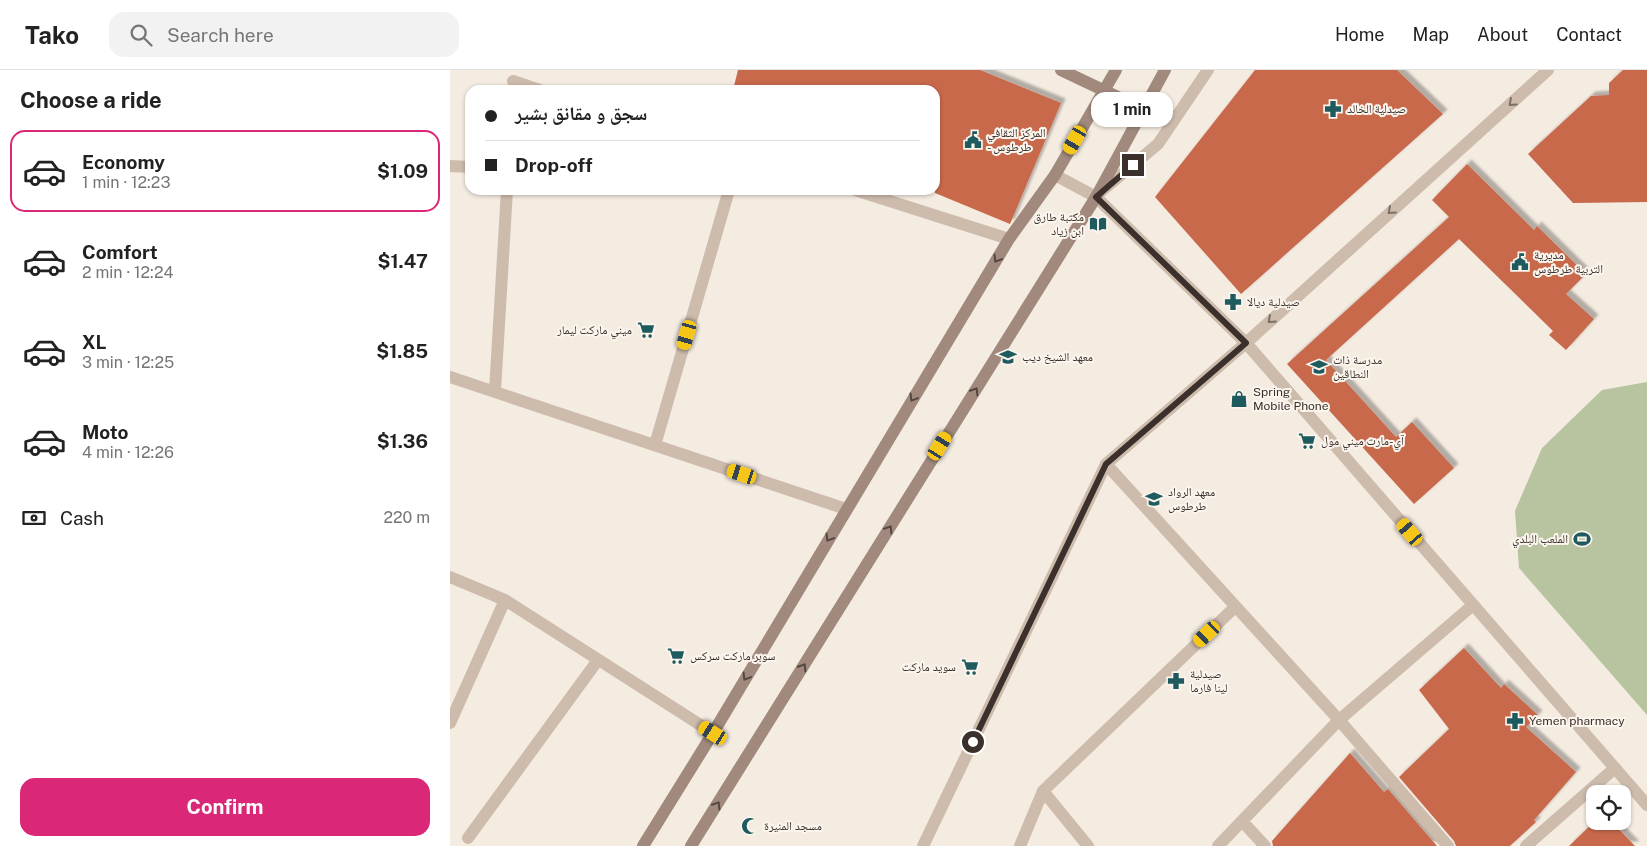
<!DOCTYPE html>
<meta charset="utf-8">
<style>
body{margin:0;font-family:"Public Sans","Noto Naskh Arabic",sans-serif;background:#f2f2f2;color:#222;height:100vh;display:flex;flex-direction:column;font-size:19px;white-space:nowrap}
*{box-sizing:border-box;margin:0}
p{font-size:16px;color:#767676}
.icon{flex:none;width:28px;height:28px;fill:none;stroke:currentColor;stroke-width:2;stroke-linecap:round;stroke-linejoin:round}
.map{position:relative;flex:1;overflow:hidden}
.details{display:flex;flex-direction:column;background:#fff;width:450px}
.details>*{flex:none}
.top-card{position:absolute;left:15px;top:15px;width:475px;height:110px;border-radius:15px;box-shadow:0 1px 4px #0004;display:grid;align-content:center;height:110px;padding:0 20px;background:#fff}
.tools{position:absolute;left:1136px;top:715px;display:grid;gap:10px}
.tools a{display:grid;place-items:center;width:45px;height:45px;border-radius:10px;background:#fff;box-shadow:0 1px 4px #0004;font-size:25px}
.end{position:absolute;width:22px;height:22px;margin:-11px;border:6px solid #3b302b;background:#fff;box-shadow:0 0 0 2px #fff}
.from{border-radius:50%}
.bubble{position:absolute;height:35px;border-radius:15px;background:#fff;box-shadow:0 1px 4px #0004;font-size:16px;font-weight:700;line-height:35px;text-align:center}
.car{position:absolute;width:15px;height:30px;margin:-15px -8px;border-radius:6px;box-shadow:0 0 4px 1px #0007;background:linear-gradient(#f5c518 24%,#345 0 40%,#f5c518 0 76%,#345 0 86%,#f5c518 0)}
.top-card b{display:flex;align-items:center;gap:18px;height:48px;font-size:19px}
.top-card b+b{border-top:1px solid #e0e0e0}
.top-card i{width:12px;height:12px;background:#222}
ul{padding:0;list-style:none}
li{display:flex;align-items:center;gap:15px;height:82px;margin:0 10px 8px;padding:0 10px;border:2px solid transparent;border-radius:15px}
li div{flex:1}
li b{display:block;font-size:19px}
li em{font-style:normal;font-weight:700}
li.active{border-color:#db2777}
li>.icon{width:45px;height:45px;stroke-width:1.5}
h2{padding:0 20px;font-size:22px;line-height:60px}
.pay{display:flex;align-items:center;gap:12px;height:55px;padding:0 20px;font-size:19px}
.pay p{margin-inline-start:auto}
.button{display:flex;gap:10px;margin-top:auto;padding:10px 20px}
.button a{flex:1;height:58px;border-radius:15px;background:#db2777;color:#fff;font-size:20px;font-weight:700;line-height:58px;text-align:center}
header{display:flex;align-items:center;gap:30px;box-sizing:border-box;height:70px;padding:0 25px;background:#fff;border-bottom:1px solid #e0e0e0}
header strong{font-size:24px}
nav{display:flex;gap:28px;margin-inline-start:auto;font-size:18px}
.search{width:350px;height:45px;background:#f2f2f2;display:flex;align-items:center;gap:12px;box-sizing:border-box;padding:0 18px;border-radius:15px;color:#767676;font-size:19px}
main{display:flex;flex:1;min-height:0}
.map>svg:first-child{display:block}
.green{fill:#b8c4a0}
.building{fill:#c8694b;filter:url(#shadow)}
.lines{fill:none;stroke-linecap:round;stroke-linejoin:round}
.minor{stroke:#cdbbac;stroke-width:12}
.tertiary{stroke:#cdbbac;stroke-width:12}
.secondary{stroke:#a18a7d;stroke-width:12}
.oneway{stroke:#7d6f65}
.oneway2{stroke:#544640}
.route{stroke:#3b302b;stroke-width:6}
.labels{text-anchor:middle;dominant-baseline:central;stroke-width:4;stroke-linejoin:round;paint-order:stroke}
.poi-label{font-size:12px;fill:#3b302b;stroke:#fbf5ee;text-anchor:start}
</style>
<header>
<strong>Tako</strong>
<div class="search"><svg class="icon" aria-label="search" viewBox="0 0 24 24"><circle cx="10" cy="10" r="6"/><path d="M15 15l6 6"/></svg>Search here</div>
<nav><a>Home</a><a>Map</a><a>About</a><a>Contact</a></nav>
</header>
<main>
<section class="details">
<h2>Choose a ride</h2>
<ul>
<li class="active"><svg class="icon" aria-label="car" viewBox="0 0 24 24"><path d="M5 17H2v-5l4-1 3-4h7l3 4 3 1v5h-3M9 17h6M6 11h13"/><circle cx="7" cy="17" r="2"/><circle cx="17" cy="17" r="2"/></svg><div><b>Economy</b><p>1 min · 12:23</p></div><em>$1.09</em></li>
<li><svg class="icon" aria-label="car" viewBox="0 0 24 24"><path d="M5 17H2v-5l4-1 3-4h7l3 4 3 1v5h-3M9 17h6M6 11h13"/><circle cx="7" cy="17" r="2"/><circle cx="17" cy="17" r="2"/></svg><div><b>Comfort</b><p>2 min · 12:24</p></div><em>$1.47</em></li>
<li><svg class="icon" aria-label="car" viewBox="0 0 24 24"><path d="M5 17H2v-5l4-1 3-4h7l3 4 3 1v5h-3M9 17h6M6 11h13"/><circle cx="7" cy="17" r="2"/><circle cx="17" cy="17" r="2"/></svg><div><b>XL</b><p>3 min · 12:25</p></div><em>$1.85</em></li>
<li><svg class="icon" aria-label="car" viewBox="0 0 24 24"><path d="M5 17H2v-5l4-1 3-4h7l3 4 3 1v5h-3M9 17h6M6 11h13"/><circle cx="7" cy="17" r="2"/><circle cx="17" cy="17" r="2"/></svg><div><b>Moto</b><p>4 min · 12:26</p></div><em>$1.36</em></li>
</ul>
<div class="pay"><svg class="icon" aria-label="cash" viewBox="0 0 24 24"><path d="M3 7h18v10H3z"/><circle cx="12" cy="12" r="2"/></svg>Cash<p>220 m</p></div>
<div class="button"><a>Confirm</a></div>
</section>
<div class="map">
<svg width="1197" height="776" viewBox="0 0 1197 776">
<defs>
<filter id="shadow"><feDropShadow dx="4.5" dy="-4.5" stdDeviation="1" flood-color="#0004"/></filter>
</defs>
<rect width="100%" height="100%" fill="#f4ebe1"/>
<path class="green" d="M1197,312V645L1069,498L1065,441L1092,378L1152,320Z"/>
<path class="building" d="M288,0H530L611,33L560,154L485,123V20H283Z
M805,0H947L993,44L791,224L705,127Z
M1173,0H1197V132L1123,133L1078,84L1141,26L1159,25V13Z
M1017,94L1084,160L1087,156L1136,204L1116,224L1144,249L1116,280L1099,265L1103,261L1009,169L876,290L946,367L962,352L1004,398L964,434L837,294L999,147L982,130Z
M1014,578L1051,618L1054,614L1088,645L1076,657L1126,702L1084,750L1086,752L1060,776H1006L1004,771L949,707L999,659L969,620Z
M900,683L934,722L938,719L987,776H823L822,771Z
M1145,751H1161L1185,776H1119Z"/>
<g class="lines">
<path class="minor" d="M63,11L90,20
M0,96L20,97
M405,120L559,169
M648,124L708,74L758,0
M0,307L396,439
M45,321L57,120
M205,375L279,120
M656,394L889,650L998,776
M0,507L55,530L263,663
M0,653L55,530
M593,721L638,776
M792,751L815,776
M18,768L148,590
M473,776L656,394L796,273L1098,0
M570,776L593,721L785,537
M768,776L889,650L1023,535
M1076,776L1165,698"/>
<path class="tertiary" d="M605,105L646,127L796,273L1197,735"/>
<path class="secondary" d="M611,0L693,39
M193,776L263,663L559,169L605,105L666,0
M241,776L646,127L715,0"/>
</g>
<defs><path id="oneway-chevron" d="M-2-3.5L2.5 0L-2 3.5" fill="none" stroke-width="1.6" stroke-linecap="round" stroke-linejoin="round" transform="scale(1.25)"/></defs>
<g class="oneway">
<use href="#oneway-chevron" transform="translate(1062 33) rotate(138)"/>
<use href="#oneway-chevron" transform="translate(941 141) rotate(138)"/>
<use href="#oneway-chevron" transform="translate(821 250) rotate(138)"/>
</g>
<g class="oneway2">
<use href="#oneway-chevron" transform="translate(547 189) rotate(121)"/>
<use href="#oneway-chevron" transform="translate(525 321) rotate(-58)"/>
<use href="#oneway-chevron" transform="translate(463 328) rotate(121)"/>
<use href="#oneway-chevron" transform="translate(439 459) rotate(-58)"/>
<use href="#oneway-chevron" transform="translate(379 468) rotate(121)"/>
<use href="#oneway-chevron" transform="translate(353 597) rotate(-58)"/>
<use href="#oneway-chevron" transform="translate(296 607) rotate(121)"/>
<use href="#oneway-chevron" transform="translate(267 735) rotate(-58)"/>
</g>
<g class="lines">
<path class="route" d="M523,672L656,394L796,273L646,127L683,95"/>
</g>
<defs>
<g id="pharmacy-bare" transform="scale(1.35)"><path d="M-2-6h4v4h4v4h-4v4h-4v-4h-4v-4h4Z" fill="#1f5a5e" stroke="#fbf5ee" stroke-width="2.5" paint-order="stroke"/></g>
<g id="civic-bare" transform="scale(1.35)"><path d="M-.6-6.5H3V-4.5H.6V-3L4-1V1h2V6H-6V1h2V-1L-.6-3ZM-1.2 2.5V6h2.4V2.5Z" fill="#1f5a5e" stroke="#fbf5ee" stroke-width="2.5" paint-order="stroke"/></g>
<g id="library-bare" transform="scale(1.35)"><path d="M-6-4Q-3-5.5-.7-3.5V5Q-3 3-6 4ZM6-4Q3-5.5 .7-3.5V5Q3 3 6 4Z" fill="#1f5a5e" stroke="#fbf5ee" stroke-width="2.5" paint-order="stroke"/></g>
<g id="supermarket-bare" transform="scale(1.35)"><path d="M-6-5.5h2.5l.6 2H6L4.5 2H-2.5L-4.4-4H-6ZM-1.5 3.2a1.3 1.3 0 1 0 .1 0ZM3 3.2a1.3 1.3 0 1 0 .1 0Z" fill="#1f5a5e" stroke="#fbf5ee" stroke-width="2.5" paint-order="stroke"/></g>
<g id="school-bare" transform="scale(1.35)"><path d="M0-5L7-2L0 1L-7-2ZM-4 1L0 2.5L4 1V4Q0 6-4 4Z" fill="#1f5a5e" stroke="#fbf5ee" stroke-width="2.5" paint-order="stroke"/></g>
<g id="shop-bare" transform="scale(1.35)"><path d="M-5-2.5h2.3a2.7 3.5 0 0 1 5.4 0H5L5.5 6h-11ZM-1.5-2.5h3a1.5 2.3 0 0 0-3 0Z" fill="#1f5a5e" stroke="#fbf5ee" stroke-width="2.5" paint-order="stroke"/></g>
<g id="stadium-bare" transform="scale(1.35)"><path d="M0-5a6.5 5 0 1 0 0 10a6.5 5 0 1 0 0-10ZM-3.5-1.8h7v3.6h-7Z" fill="#1f5a5e" stroke="#fbf5ee" stroke-width="2.5" paint-order="stroke"/></g>
<g id="mosque-bare" transform="scale(1.35)"><path d="M3.5-4.9A6 6 0 1 0 3.5 4.9A5 5 0 1 1 3.5-4.9Z" fill="#1f5a5e" stroke="#fbf5ee" stroke-width="2.5" paint-order="stroke"/></g>
</defs>
<g fill-rule="evenodd">
<use href="#pharmacy-bare" x="883" y="39"/>
<use href="#civic-bare" x="523" y="70"/>
<use href="#library-bare" x="648" y="154"/>
<use href="#civic-bare" x="1070" y="192"/>
<use href="#pharmacy-bare" x="783" y="232"/>
<use href="#supermarket-bare" x="196" y="260"/>
<use href="#school-bare" x="558" y="287"/>
<use href="#school-bare" x="869" y="297"/>
<use href="#shop-bare" x="789" y="329"/>
<use href="#supermarket-bare" x="857" y="371"/>
<use href="#school-bare" x="704" y="429"/>
<use href="#stadium-bare" x="1132" y="469"/>
<use href="#supermarket-bare" x="226" y="586"/>
<use href="#supermarket-bare" x="520" y="597"/>
<use href="#pharmacy-bare" x="726" y="611"/>
<use href="#pharmacy-bare" x="1065" y="651"/>
<use href="#mosque-bare" x="300" y="756"/>
</g>
<g class="labels">
<g class="poi-label">
<text x="897" y="39">صيدلية الخالد</text>
<text x="537" y="63">المركز الثقافي<tspan x="537" dy="14">- طرطوس</tspan></text>
<text x="634" y="147" text-anchor="end">مكتبة طارق<tspan x="634" dy="14">ابن زياد</tspan></text>
<text x="1084" y="185">مديرية<tspan x="1084" dy="14">التربية طرطوس</tspan></text>
<text x="797" y="232">صيدلية ديالا</text>
<text x="182" y="260" text-anchor="end">ميني ماركت ليمار</text>
<text x="572" y="287">معهد الشيخ ديب</text>
<text x="883" y="290">مدرسة ذات<tspan x="883" dy="14">النطاقين</tspan></text>
<text x="803" y="322">Spring<tspan x="803" dy="14">Mobile Phone</tspan></text>
<text x="871" y="371">آي-مارت ميني مول</text>
<text x="718" y="422">معهد الرواد<tspan x="718" dy="14">طرطوس</tspan></text>
<text x="1118" y="469" text-anchor="end">الملعب البلدي</text>
<text x="240" y="586">سوبر ماركت سركس</text>
<text x="506" y="597" text-anchor="end">سويد ماركت</text>
<text x="740" y="604">صيدلية<tspan x="740" dy="14">لينا فارما</tspan></text>
<text x="1079" y="651">Yemen pharmacy</text>
<text x="314" y="756">مسجد المنيرة</text>
</g>
</g>
</svg>
<div class="tools">
<a><svg class="icon" aria-label="locate" viewBox="0 0 24 24"><circle cx="12" cy="12" r="6"/><path d="M12 2v4M12 18v4M2 12h4M18 12h4"/></svg></a>
</div>
<i class="end from" style="left:523px;top:672px"></i>
<i class="end" style="left:683px;top:95px"></i>
<div class="bubble" style="left:641px;top:22px;width:82px">1 min</div>
<i class="car" style="left:625px;top:70px;rotate:210deg"></i>
<i class="car" style="left:237px;top:265px;rotate:196deg"></i>
<i class="car" style="left:490px;top:376px;rotate:32deg"></i>
<i class="car" style="left:292px;top:404px;rotate:288deg"></i>
<i class="car" style="left:960px;top:462px;rotate:319deg"></i>
<i class="car" style="left:757px;top:564px;rotate:227deg"></i>
<i class="car" style="left:263px;top:663px;rotate:302deg"></i>
<div class="top-card">
<b><i class="from"></i>سجق و مقانق بشير</b>
<b><i></i>Drop-off</b>
</div>
</div>
</main>
